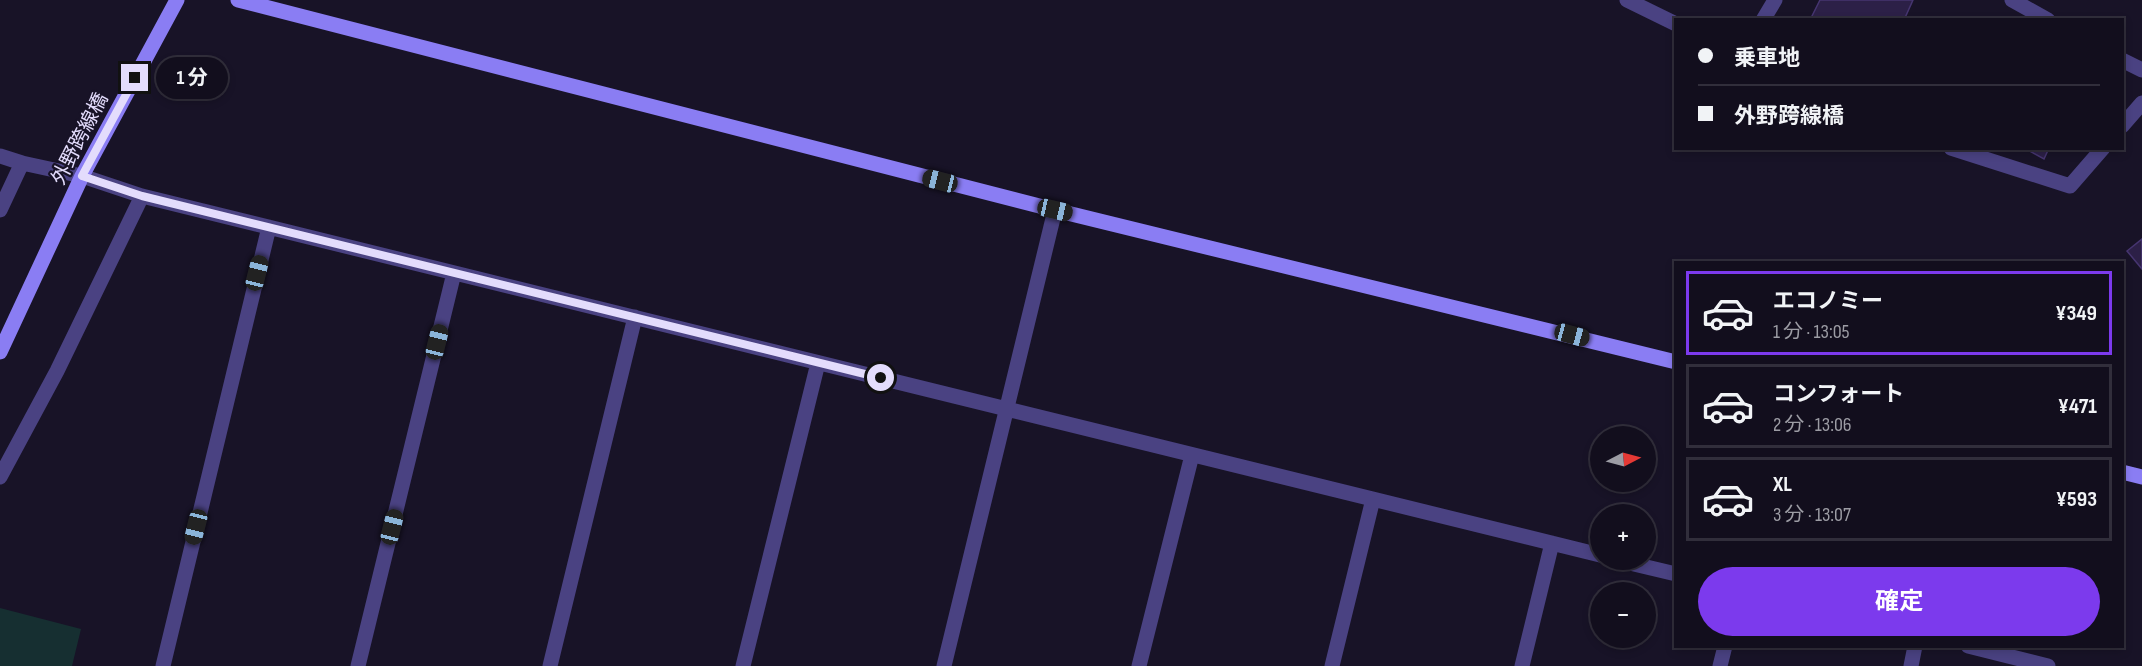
<!DOCTYPE html>
<html lang="ja">
<meta charset="utf-8">
<style>
body{margin:0;font-family:"Sofia Sans Condensed","Noto Sans JP",sans-serif;background:#1b1726;color:#f1f3f6;height:100vh;display:flex;flex-direction:column;font-size:22px;white-space:nowrap}
*{box-sizing:border-box;margin:0}
p{font-size:20px;color:#9c9ca4}
.icon{flex:none;width:33px;height:33px;fill:none;stroke:currentColor;stroke-width:2;stroke-linecap:round;stroke-linejoin:round}
.map{position:relative;flex:1;overflow:hidden}
.drawer{position:absolute;left:1674px;top:261px;width:450px;height:387px;display:flex;flex-direction:column;background:#120e1d;border-radius:0px;box-shadow:0 3px 9px #0003,0 0 0 2px #312e3b}
.drawer>*{flex:none}
.guide{position:absolute;left:1674px;top:18px;width:450px;height:132px;border-radius:0px;box-shadow:0 3px 9px #0003,0 0 0 2px #312e3b;display:grid;align-content:center;height:132px;padding:0 24px;background:#120e1d}
.needle{width:39px;rotate:84deg}
.controls{position:absolute;left:1590px;top:426px;display:grid;gap:12px}
.controls a{display:grid;place-items:center;width:66px;height:66px;border-radius:50%;background:#120e1d;box-shadow:0 3px 9px #0003,0 0 0 2px #312e3b;font-size:30px}
.end{position:absolute;width:27px;height:27px;margin:-14px;border:8px solid #e3dcfc;background:#111;box-shadow:0 0 0 3px #111}
.from{border-radius:50%}
.bubble{position:absolute;height:42px;border-radius:21px;background:#120e1d;box-shadow:0 3px 9px #0003,0 0 0 2px #312e3b;font-size:20px;font-weight:700;line-height:42px;text-align:center}
.car{position:absolute;width:18px;height:36px;margin:-18px -9px;border-radius:8px;box-shadow:0 0 4px 2px #0007;background:linear-gradient(#222 24%,#8ab4d8 0 40%,#222 0 76%,#8ab4d8 0 86%,#222 0)}
.guide b{display:flex;align-items:center;gap:21px;height:57px;font-size:22px}
.guide b+b{border-top:2px solid #312e3b}
.guide i{width:15px;height:15px;background:#f1f3f6}
ul{padding:10px 0 0;list-style:none}
li{display:flex;align-items:center;gap:18px;height:84px;margin:0 12px 9px;padding:0 12px;border:3px solid #312e3b;border-radius:0px}
li div{flex:1}
li b{display:block;font-size:22px}
li em{font-style:normal;font-weight:700}
li.active{border-color:#7c3aed}
li>.icon{width:54px;height:54px;stroke-width:1.5}
.primary-button{display:flex;gap:12px;margin-top:auto;padding:12px 24px}
.primary-button a{flex:1;height:69px;border-radius:36px;background:#7c3aed;color:#fff;font-size:24px;font-weight:700;line-height:69px;text-align:center}
.map>svg:first-child{display:block}
.green{fill:#162f31}
.building{fill:#2c2047;stroke:#463570;stroke-width:1.5}
.lines{fill:none;stroke-linecap:round;stroke-linejoin:round}
.lane{stroke:#4a4282;stroke-width:15}
.street{stroke:#4a4282;stroke-width:15}
.secondary{stroke:#8a7df3;stroke-width:15}
.route{stroke:#e3dcfc;stroke-width:8}
.labels{text-anchor:middle;dominant-baseline:central;stroke-width:4.5;stroke-linejoin:round;paint-order:stroke}
.street-label{font-size:20px;fill:#e3dcfc;stroke:#181327}
</style>
<div class="map">
<svg width="2142" height="666" viewBox="0 0 2142 666">
<rect width="100%" height="100%" fill="#181327"/>
<path class="green" d="M0,608L81,629L72,666H0Z"/>
<path class="building" d="M1820,0H1913L1904,20H1810Z
M2024,148H2049L2044,159Z
M2142,239V269L2127,251Z"/>
<g class="lines">
<path class="lane" d="M1627,0L1676,24
M2012,0L2048,20
M2122,60L2142,70
M2122,126L2142,103
M1951,148L2070,186L2103,148"/>
<path class="street" d="M1763,20L1775,0
M0,156L22,163
M0,210L22,163L82,176L142,196L1600,555
M0,477L57,371L142,196
M1617,560L1676,574
M1968,646L2048,666
M163,666L269,227
M358,666L454,273
M550,666L635,317
M743,666L818,363
M944,666L1055,210
M1139,666L1192,455
M1332,666L1373,499
M1522,666L1552,543
M1720,666L1725,646
M1911,666L1915,646"/>
<path class="secondary" d="M238,0L1055,210L1676,362
M0,352L82,176L177,0
M2122,472L2142,477"/>
</g>
<g class="lines">
<path class="route" d="M135,78L82,176L142,196L881,378"/>
</g>
<g class="labels">
<g class="street-label">
<text transform="translate(80 139) rotate(-63)">外野跨線橋</text>
</g>
</g>
</svg>
<div class="controls">
<a><svg class="needle" viewBox="-14 -14 28 28"><path d="M0-13l5 13h-10z" fill="#e53935"/><path d="M0 13l5-13h-10z" fill="#9c9ca4"/></svg></a>
<a>+</a>
<a>−</a>
</div>
<i class="end from" style="left:881px;top:378px"></i>
<i class="end" style="left:135px;top:78px"></i>
<div class="bubble" style="left:156px;top:57px;width:72px">1 分</div>
<i class="car" style="left:940px;top:181px;rotate:284deg"></i>
<i class="car" style="left:1055px;top:210px;rotate:103deg"></i>
<i class="car" style="left:257px;top:273px;rotate:14deg"></i>
<i class="car" style="left:1572px;top:335px;rotate:105deg"></i>
<i class="car" style="left:437px;top:342px;rotate:14deg"></i>
<i class="car" style="left:196px;top:527px;rotate:194deg"></i>
<i class="car" style="left:392px;top:527px;rotate:14deg"></i>
<div class="guide">
<b><i class="from"></i>乗車地</b>
<b><i></i>外野跨線橋</b>
</div>
<section class="drawer">
<ul>
<li class="active"><svg class="icon" aria-label="car" viewBox="0 0 24 24"><path d="M5 17H2v-5l4-1 3-4h7l3 4 3 1v5h-3M9 17h6M6 11h13"/><circle cx="7" cy="17" r="2"/><circle cx="17" cy="17" r="2"/></svg><div><b>エコノミー</b><p>1 分 · 13:05</p></div><em>¥349</em></li>
<li><svg class="icon" aria-label="car" viewBox="0 0 24 24"><path d="M5 17H2v-5l4-1 3-4h7l3 4 3 1v5h-3M9 17h6M6 11h13"/><circle cx="7" cy="17" r="2"/><circle cx="17" cy="17" r="2"/></svg><div><b>コンフォート</b><p>2 分 · 13:06</p></div><em>¥471</em></li>
<li><svg class="icon" aria-label="car" viewBox="0 0 24 24"><path d="M5 17H2v-5l4-1 3-4h7l3 4 3 1v5h-3M9 17h6M6 11h13"/><circle cx="7" cy="17" r="2"/><circle cx="17" cy="17" r="2"/></svg><div><b>XL</b><p>3 分 · 13:07</p></div><em>¥593</em></li>
</ul>
<div class="primary-button"><a>確定</a></div>
</section>
</div>
